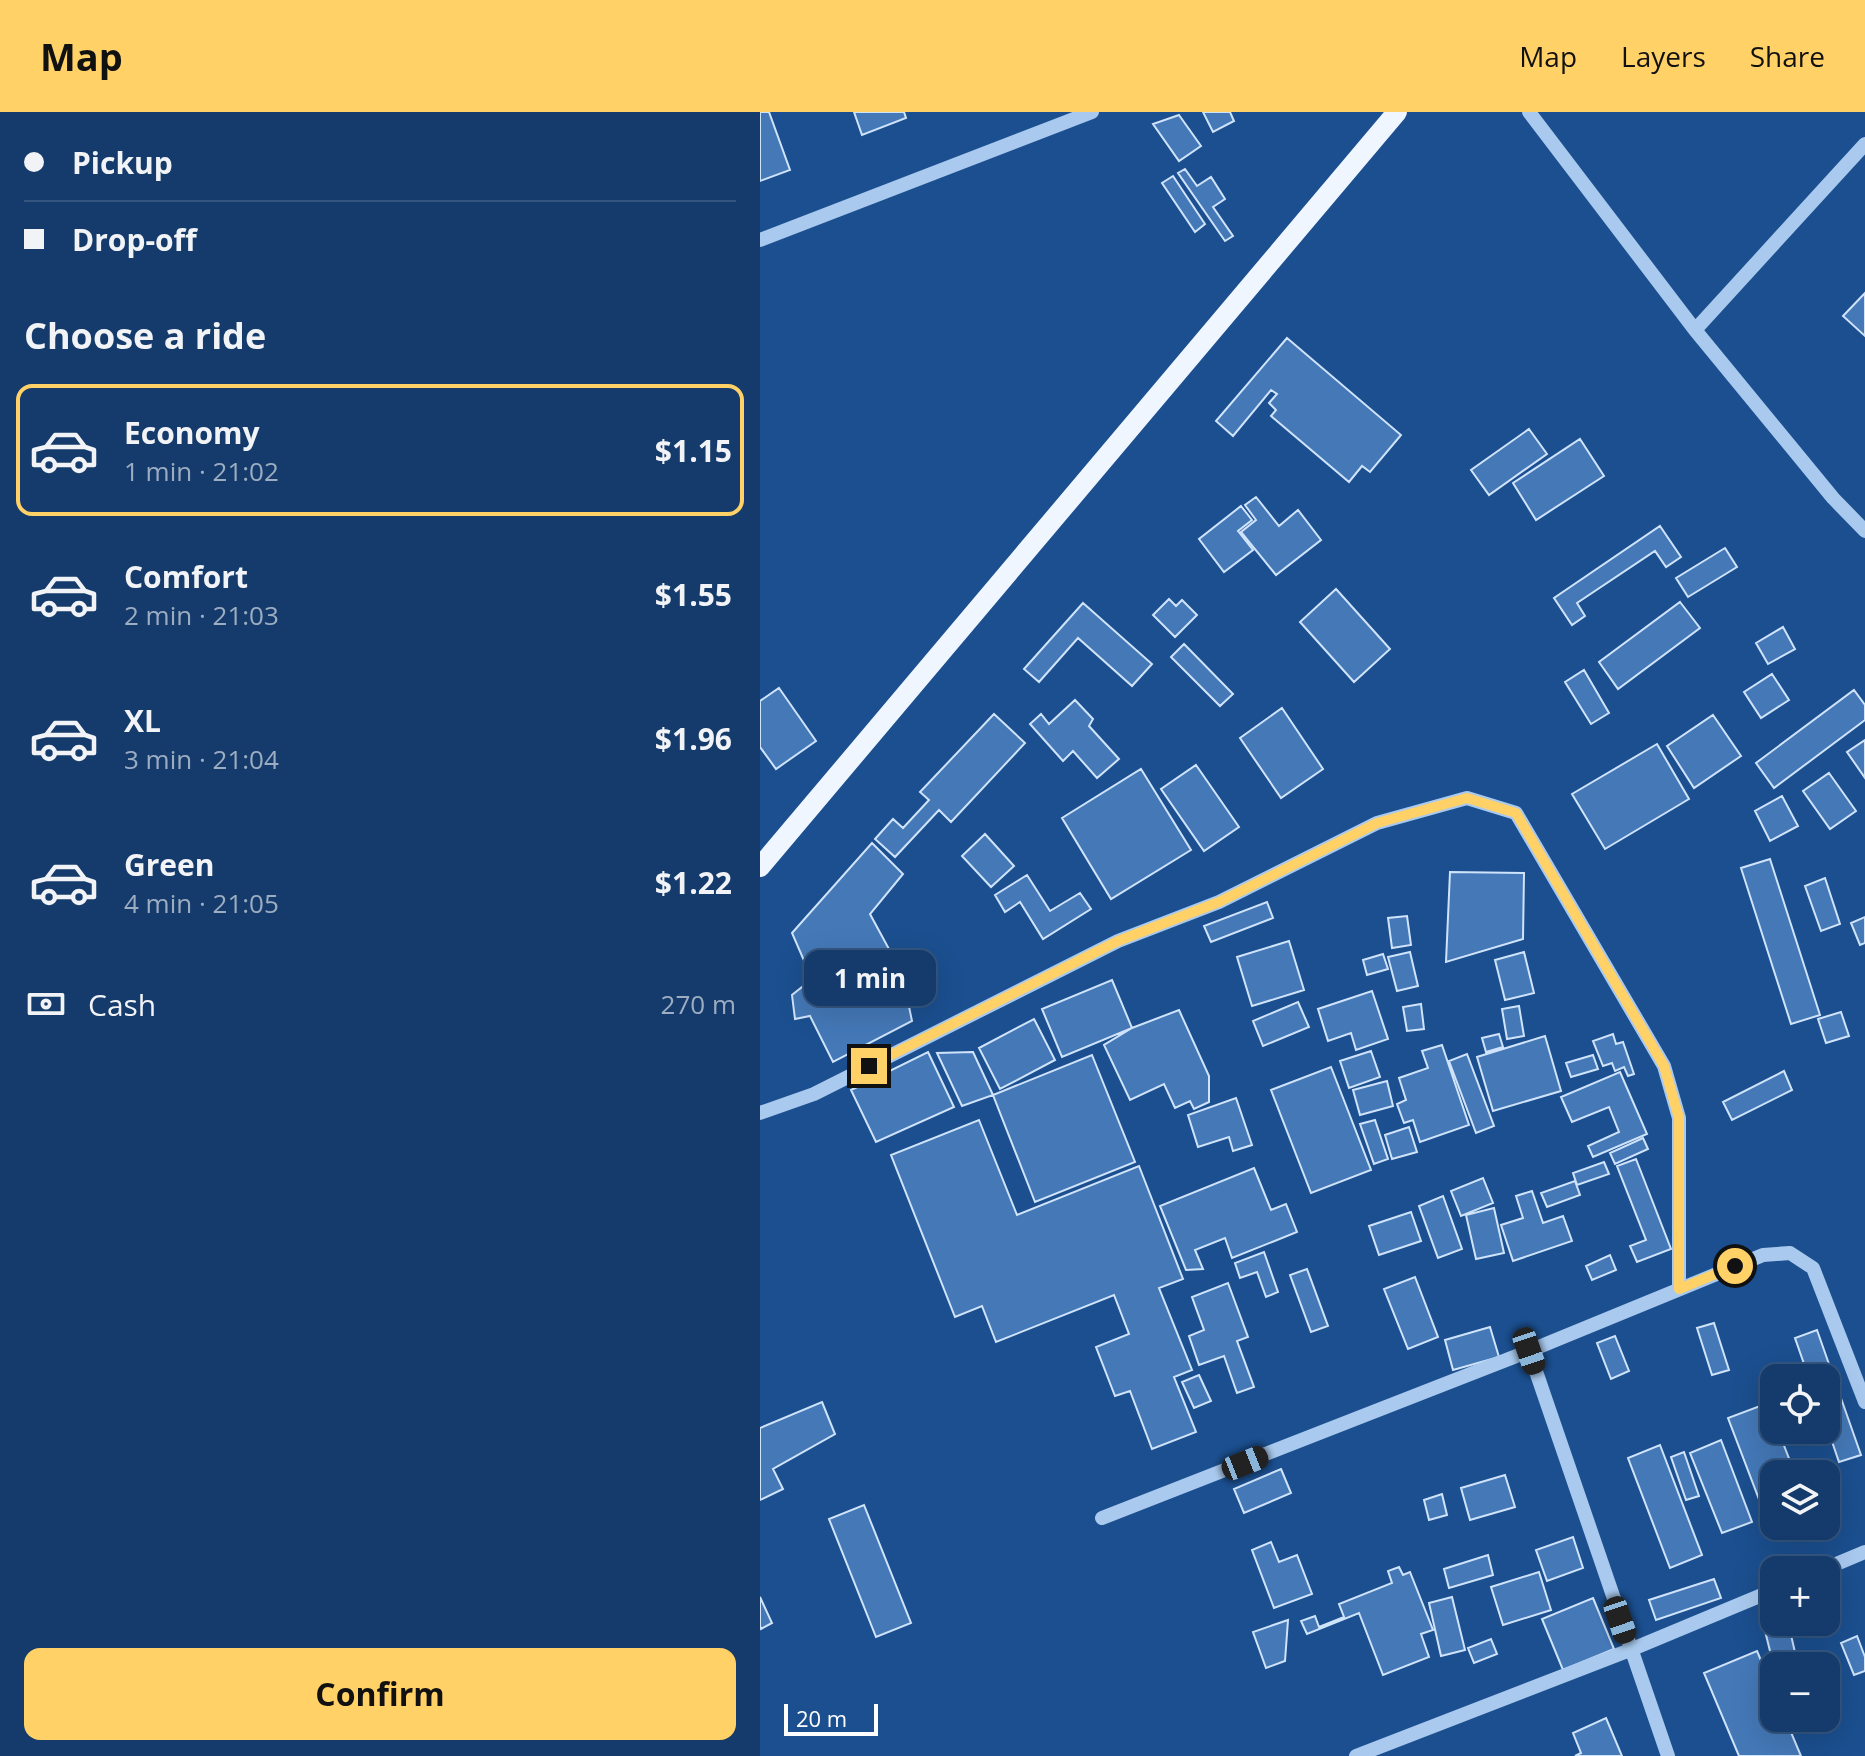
<!DOCTYPE html>
<meta charset="utf-8">
<style>
body{margin:0;font-family:"Open Sans",sans-serif;background:#1d4271;color:#f1f3f6;height:100vh;display:flex;flex-direction:column;font-size:30px;white-space:nowrap}
*{box-sizing:border-box;margin:0}
p{font-size:26px;color:#9dadc1}
.icon{flex:none;width:44px;height:44px;fill:none;stroke:currentColor;stroke-width:2;stroke-linecap:round;stroke-linejoin:round}
.map{position:relative;flex:1;overflow:hidden}
.panel{display:flex;flex-direction:column;background:#143b6b;width:760px}
.panel>*{flex:none}
.guide{display:grid;align-content:center;height:176px;padding:0 24px;background:#143b6b}
.controls{position:absolute;left:1000px;top:1252px;display:grid;gap:16px}
.controls a{display:grid;place-items:center;width:80px;height:80px;border-radius:16px;background:#143b6b;box-shadow:0 8px 32px #0002,0 0 0 2px #33557e;font-size:40px}
.scale{position:absolute;left:24px;bottom:20px;width:94px;box-sizing:border-box;padding-left:8px;border:4px solid #fff;border-top:0;font-size:22px;line-height:28px;white-space:nowrap;color:#fff;-webkit-text-stroke:6px #1b4f8f;paint-order:stroke}
.end{position:absolute;width:36px;height:36px;margin:-18px;border:10px solid #ffd166;background:#111;box-shadow:0 0 0 4px #111}
.from{border-radius:50%}
.bubble{position:absolute;height:56px;border-radius:16px;background:#143b6b;box-shadow:0 8px 32px #0002,0 0 0 2px #33557e;font-size:26px;font-weight:700;line-height:56px;text-align:center}
.car{position:absolute;width:24px;height:48px;margin:-24px -12px;border-radius:10px;box-shadow:0 0 6px 2px #0007;background:linear-gradient(#222 24%,#8ab4d8 0 40%,#222 0 76%,#8ab4d8 0 86%,#222 0)}
.guide b{display:flex;align-items:center;gap:28px;height:76px;font-size:30px}
.guide b+b{border-top:2px solid #33557e}
.guide i{width:20px;height:20px;background:#f1f3f6}
ul{padding:0;list-style:none}
li{display:flex;align-items:center;gap:24px;height:132px;margin:0 16px 12px;padding:0 8px;border:4px solid transparent;border-radius:16px}
li div{flex:1}
li b{display:block;font-size:30px}
li em{font-style:normal;font-weight:700}
li.on{border-color:#ffd166}
li>.icon{width:72px;height:72px;stroke-width:1.5}
h2{padding:0 24px;font-size:36px;line-height:96px}
.pay{display:flex;align-items:center;gap:20px;height:88px;padding:0 24px;font-size:30px}
.pay p{margin-inline-start:auto}
.action{display:flex;gap:16px;margin-top:auto;padding:16px 24px}
.action a{flex:1;height:92px;border-radius:16px;background:#ffd166;color:#111;font-size:32px;font-weight:700;line-height:92px;text-align:center}
header{display:flex;align-items:center;gap:48px;box-sizing:border-box;height:112px;padding:0 40px;background:#ffd166;color:#111}
header strong{font-size:38px}
nav{display:flex;gap:44px;margin-inline-start:auto;font-size:28px}
main{display:flex;flex:1;min-height:0}
.map>svg:first-child{display:block}
.building{fill:#4478b7;stroke:#cfe3fa;stroke-width:2}
.lines{fill:none;stroke-linecap:round;stroke-linejoin:round}
.minor{stroke:#a9c9ee;stroke-width:14}
.major{stroke:#f0f6ff;stroke-width:20}
.route{stroke:#ffd166;stroke-width:10}
</style>
<header>
<strong>Map</strong>
<nav><a>Map</a><a>Layers</a><a>Share</a></nav>
</header>
<main>
<section class="panel">
<div class="guide">
<b><i class="from"></i>Pickup</b>
<b><i></i>Drop-off</b>
</div>
<h2>Choose a ride</h2>
<ul>
<li class="on"><svg class="icon" aria-label="car" viewBox="0 0 24 24"><path d="M5 17H2v-5l4-1 3-4h7l3 4 3 1v5h-3M9 17h6M6 11h13"/><circle cx="7" cy="17" r="2"/><circle cx="17" cy="17" r="2"/></svg><div><b>Economy</b><p>1 min · 21:02</p></div><em>$1.15</em></li>
<li><svg class="icon" aria-label="car" viewBox="0 0 24 24"><path d="M5 17H2v-5l4-1 3-4h7l3 4 3 1v5h-3M9 17h6M6 11h13"/><circle cx="7" cy="17" r="2"/><circle cx="17" cy="17" r="2"/></svg><div><b>Comfort</b><p>2 min · 21:03</p></div><em>$1.55</em></li>
<li><svg class="icon" aria-label="car" viewBox="0 0 24 24"><path d="M5 17H2v-5l4-1 3-4h7l3 4 3 1v5h-3M9 17h6M6 11h13"/><circle cx="7" cy="17" r="2"/><circle cx="17" cy="17" r="2"/></svg><div><b>XL</b><p>3 min · 21:04</p></div><em>$1.96</em></li>
<li><svg class="icon" aria-label="car" viewBox="0 0 24 24"><path d="M5 17H2v-5l4-1 3-4h7l3 4 3 1v5h-3M9 17h6M6 11h13"/><circle cx="7" cy="17" r="2"/><circle cx="17" cy="17" r="2"/></svg><div><b>Green</b><p>4 min · 21:05</p></div><em>$1.22</em></li>
</ul>
<div class="pay"><svg class="icon" aria-label="cash" viewBox="0 0 24 24"><path d="M3 7h18v10H3z"/><circle cx="12" cy="12" r="2"/></svg>Cash<p>270 m</p></div>
<div class="action"><a>Confirm</a></div>
</section>
<div class="map">
<svg width="1105" height="1644" viewBox="0 0 1105 1644">
<rect width="100%" height="100%" fill="#1b4f8f"/>
<path class="building" d="M0,0H9L30,58L0,69Z
M94,0H144L146,6L102,23Z
M443,0H470L474,9L453,20Z
M419,3L441,34L419,49L393,12Z
M425,57L437,74L451,65L465,87L453,95L473,124L465,129L418,61Z
M413,64L445,112L435,120L402,71Z
M1105,181V224L1083,204Z
M527,226L641,323L610,360L602,354L589,370L511,304L516,298L509,291L517,282L511,278L473,324L456,309Z
M769,317L787,342L729,383L711,358Z
M820,327L844,364L776,408L753,371Z
M496,385L519,414L538,398L561,428L516,463L481,420L496,408L485,393Z
M481,394L492,408L478,419L493,438L464,460L439,427Z
M900,414L921,445L906,455L895,439L817,491L825,504L812,513L794,486Z
M965,436L977,455L928,485L916,466Z
M576,477L630,537L594,570L540,510Z
M409,487L416,494L422,488L437,503L415,525L393,503Z
M920,490L940,516L858,577L839,550Z
M323,491L392,552L372,574L318,526L279,570L264,557Z
M1023,515L1035,537L1008,552L996,531Z
M424,532L473,582L460,594L411,545Z
M824,558L849,601L831,612L805,570Z
M1012,562L1029,588L1001,606L984,580Z
M19,576L56,629L16,657L0,635V589Z
M1094,578L1105,593V608L1014,676L996,651Z
M315,588L333,607L329,614L359,647L337,666L313,639L303,649L270,612L281,602L289,612Z
M522,596L563,657L521,686L480,626Z
M234,602L265,631L191,710L179,698L135,745L115,727L133,707L143,716L169,688L160,680Z
M953,603L981,644L934,676L907,634Z
M1105,628V666L1087,640Z
M897,632L929,687L845,737L812,682Z
M436,653L479,715L444,739L401,677Z
M381,657L431,738L351,787L302,706Z
M1069,661L1096,699L1070,717L1043,679Z
M1022,684L1038,714L1010,729L995,699Z
M225,722L254,754L231,775L202,744Z
M112,731L143,762L110,802L142,861L152,909L73,950L50,904L35,907L32,883L52,867L32,821Z
M1010,747L1060,903L1031,912L981,756Z
M690,760L764,761L763,827L686,850Z
M267,763L290,799L320,781L331,797L283,827L260,790L245,800L235,783Z
M1065,766L1080,812L1061,819L1045,774Z
M507,790L513,806L451,830L444,814Z
M647,804L651,833L632,836L628,806Z
M1105,805V831L1100,833L1091,811Z
M529,829L544,878L492,894L477,845Z
M650,840L658,874L637,879L628,845Z
M764,840L774,881L745,888L735,848Z
M623,842L628,857L607,863L603,848Z
M352,868L372,916L302,945L282,897Z
M612,879L628,927L596,938L591,921L568,929L558,897Z
M538,890L549,915L503,934L493,909Z
M661,892L664,917L647,919L643,895Z
M759,894L764,924L747,927L742,897Z
M419,898L449,964V990L434,997L430,989L415,996L404,972L370,988L344,933L372,916Z
M1081,900L1089,924L1066,931L1058,907Z
M274,907L295,948L240,977L219,936Z
M739,922L743,935L726,940L722,926Z
M853,922L856,932L863,930L874,962L868,964L864,955L855,959L852,951L843,954L833,929Z
M785,924L801,979L733,999L717,945Z
M682,933L709,1013L660,1030L653,1008L644,1011L637,992L646,988L639,966L668,956L662,939Z
M611,939L620,965L589,976L580,949Z
M168,940L194,995L116,1030L91,978Z
M213,940L233,983L202,994L177,941Z
M707,942L734,1014L716,1021L689,949Z
M332,943L375,1050L275,1090L233,983Z
M833,943L838,957L811,965L806,951Z
M571,955L611,1058L551,1081L511,978Z
M1024,959L1032,978L972,1008L963,990Z
M860,960L887,1022L833,1045L828,1034L859,1020L849,995L812,1010L801,985Z
M627,969L633,994L600,1003L593,978Z
M476,986L492,1033L473,1039L469,1025L438,1035L428,1003Z
M219,1008L257,1103L379,1054L423,1167L399,1176L432,1258L414,1265L436,1320L392,1337L370,1279L355,1284L336,1235L369,1222L354,1183L236,1230L222,1194L195,1205L131,1043Z
M615,1008L628,1047L614,1052L600,1012Z
M649,1015L657,1040L632,1047L625,1023Z
M883,1026L888,1037L855,1052L850,1041Z
M876,1047L911,1137L877,1150L870,1134L886,1128L857,1054Z
M844,1050L849,1062L817,1073L813,1061Z
M494,1056L511,1098L526,1092L537,1120L472,1146L465,1126L435,1138L443,1157L426,1158L400,1094Z
M723,1066L733,1091L701,1104L691,1079Z
M815,1069L820,1083L787,1095L781,1081Z
M772,1079L783,1111L803,1104L812,1129L753,1149L741,1113L763,1106L756,1084Z
M683,1084L702,1137L678,1146L659,1094Z
M734,1096L744,1141L716,1147L706,1103Z
M651,1100L661,1129L619,1143L609,1114Z
M504,1140L518,1180L506,1185L497,1160L480,1166L475,1151Z
M850,1143L856,1158L832,1168L826,1154Z
M547,1157L568,1214L551,1220L530,1163Z
M655,1165L678,1225L648,1237L624,1177Z
M468,1171L488,1225L477,1229L494,1275L477,1281L464,1244L439,1253L429,1224L444,1218L432,1185Z
M954,1211L969,1258L952,1263L937,1216Z
M730,1215L739,1245L693,1258L685,1228Z
M1057,1218L1101,1343L1079,1350L1066,1312V1266H1049L1035,1226Z
M855,1224L869,1259L851,1267L837,1231Z
M439,1263L451,1289L434,1296L422,1270Z
M62,1290L75,1322L13,1357L23,1377L0,1388V1316Z
M1008,1291L1014,1307V1318H1018L1035,1362H1014V1414H1040L1013,1424L968,1306Z
M961,1328L992,1410L962,1421L930,1341Z
M900,1333L942,1443L910,1456L868,1346Z
M924,1340L939,1384L926,1388L911,1345Z
M521,1357L531,1381L484,1401L474,1377Z
M745,1363L755,1395L710,1408L701,1376Z
M682,1382L687,1403L669,1408L664,1388Z
M104,1393L151,1511L116,1525L69,1407Z
M813,1425L823,1456L787,1469L776,1438Z
M511,1430L519,1450L537,1443L552,1482L514,1496L492,1438Z
M728,1443L733,1463L689,1476L684,1457Z
M639,1455L643,1463L650,1460L673,1518L661,1522L669,1545L623,1563L599,1501L547,1522L541,1509L555,1504L559,1515L584,1505L579,1492L632,1471L628,1459Z
M779,1460L791,1498L743,1513L731,1475Z
M954,1467L961,1486L896,1508L889,1488Z
M0,1485L12,1511L1,1517L0,1514Z
M692,1485L705,1538L681,1544L669,1491Z
M833,1486L854,1537L803,1558L782,1507Z
M528,1508L525,1549L506,1556L493,1520Z
M1014,1508L1028,1510L1037,1549L1014,1555L1003,1511Z
M1097,1524L1105,1545V1559L1094,1563L1081,1531Z
M731,1527L737,1542L714,1551L708,1536Z
M997,1539L1014,1579V1606H1025L1041,1644H979L944,1561Z
M846,1606L862,1644H815L821,1641L813,1621Z"/>
<g class="lines">
<path class="minor" d="M769,0L935,218L1073,386L1105,419
M0,128L332,0
M935,218L1105,32
M0,1001L54,982L358,829L459,790L617,711L707,686L756,701L904,954L919,1006V1177
M769,1239L908,1644
M342,1406L769,1239L1003,1143L1030,1141L1053,1156L1105,1290
M1062,1458L1105,1440
M596,1644L870,1538L1014,1478"/>
<path class="major" d="M0,755L637,0"/>
</g>
<g class="lines">
<path class="route" d="M109,954L358,829L459,790L617,711L707,686L756,701L904,954L919,1006V1177L975,1154"/>
</g>
</svg>
<div class="controls">
<a><svg class="icon" aria-label="locate" viewBox="0 0 24 24"><circle cx="12" cy="12" r="6"/><path d="M12 2v4M12 18v4M2 12h4M18 12h4"/></svg></a>
<a><svg class="icon" aria-label="layers" viewBox="0 0 24 24"><path d="M12 4l9 5-9 5-9-5zM3 14l9 5 9-5"/></svg></a>
<a>+</a>
<a>−</a>
</div>
<div class="scale">20 m</div>
<i class="end from" style="left:975px;top:1154px"></i>
<i class="end" style="left:109px;top:954px"></i>
<div class="bubble" style="left:44px;top:838px;width:132px">1 min</div>
<i class="car" style="left:769px;top:1239px;rotate:161deg"></i>
<i class="car" style="left:485px;top:1351px;rotate:68deg"></i>
<i class="car" style="left:860px;top:1508px;rotate:161deg"></i>
</div>
</main>
